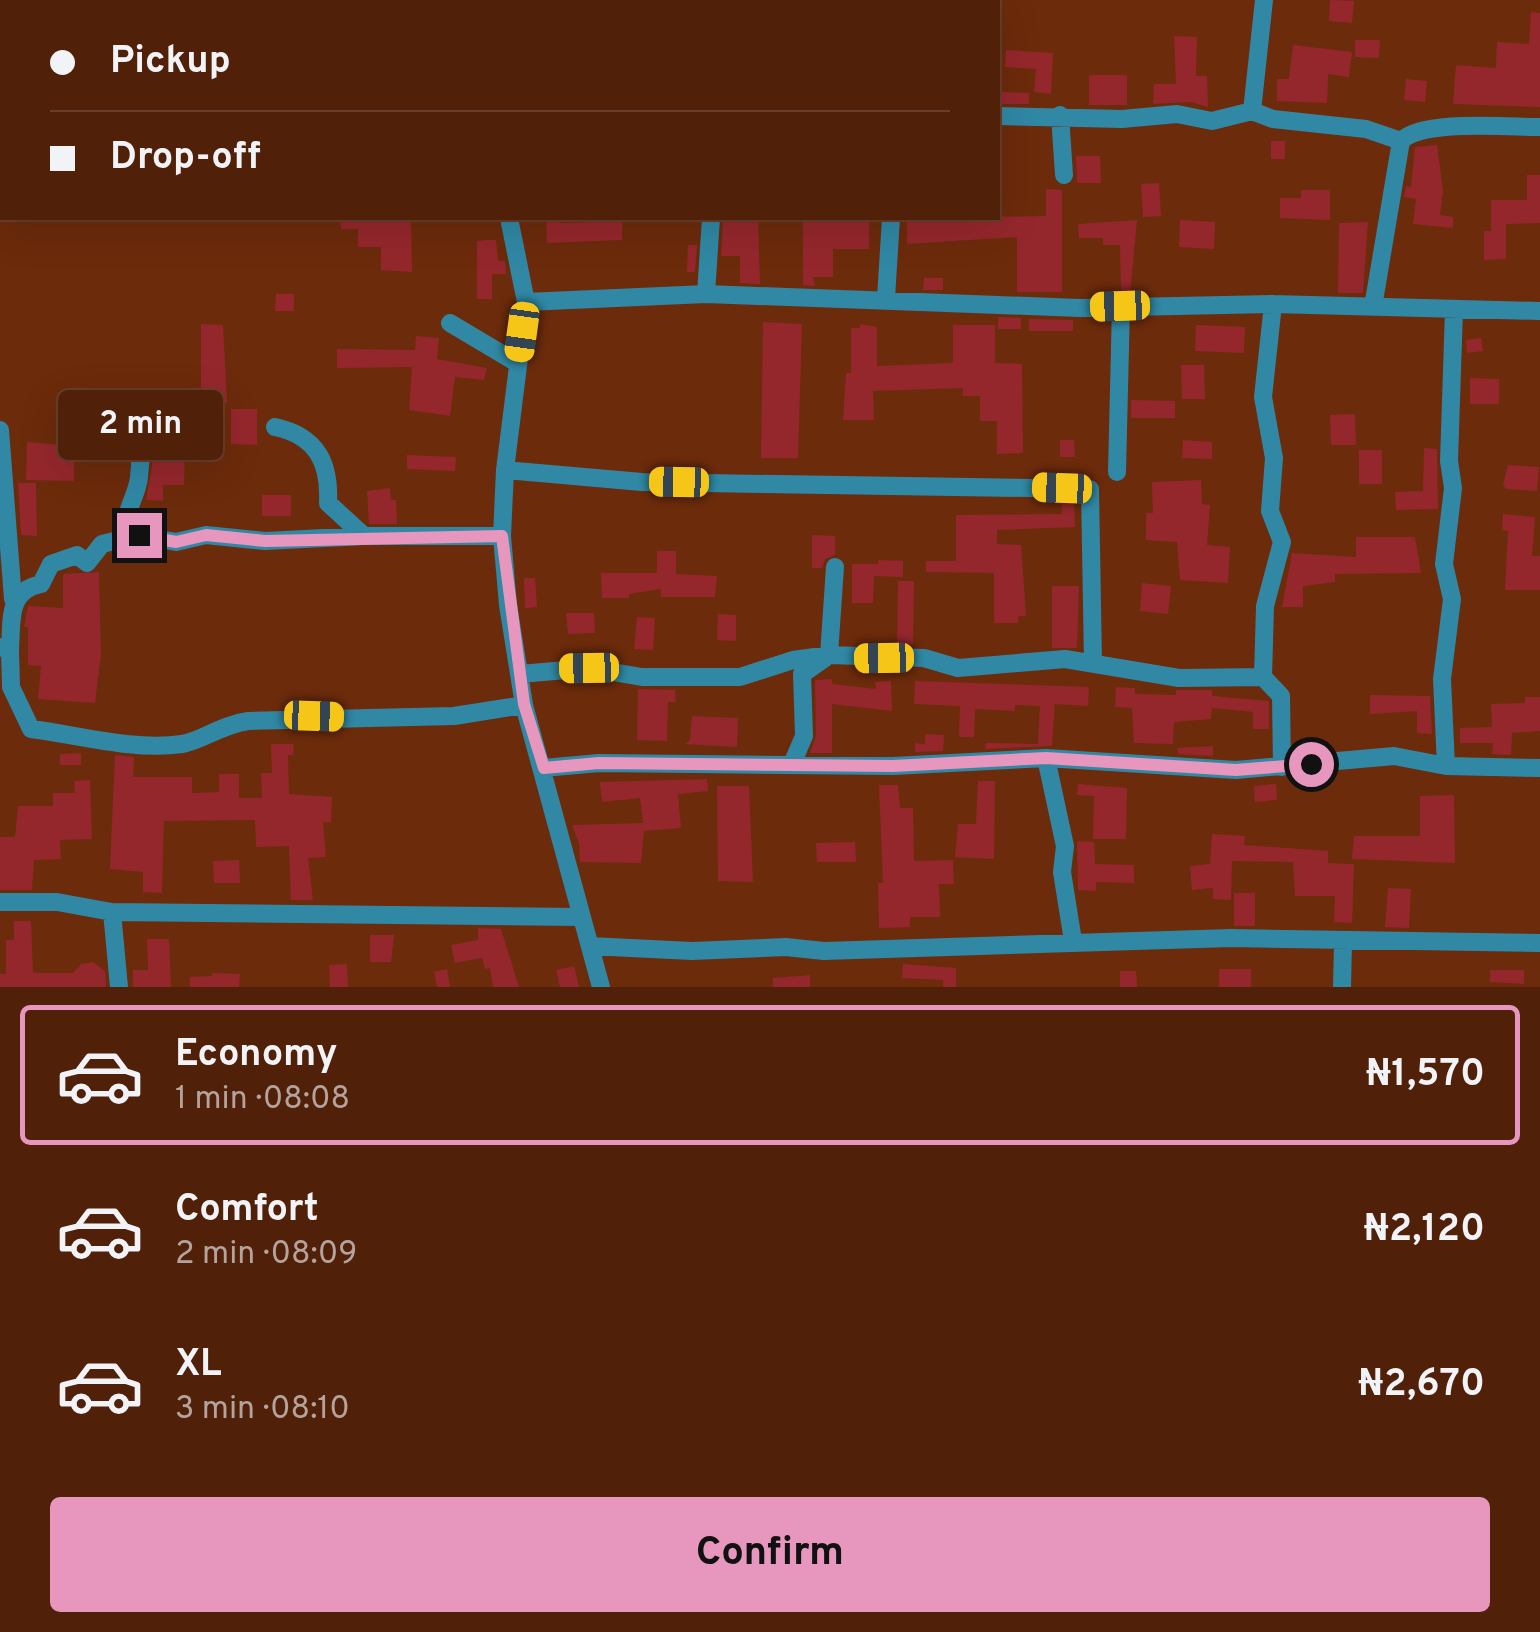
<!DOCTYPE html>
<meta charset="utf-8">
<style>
body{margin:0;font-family:Overpass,sans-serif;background:#5b2d16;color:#f1f3f6;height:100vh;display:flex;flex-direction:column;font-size:38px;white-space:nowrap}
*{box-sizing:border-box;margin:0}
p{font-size:32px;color:#b4a39c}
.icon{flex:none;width:55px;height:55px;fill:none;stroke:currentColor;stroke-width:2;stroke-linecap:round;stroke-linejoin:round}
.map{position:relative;height:987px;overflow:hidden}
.drawer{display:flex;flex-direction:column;background:#512008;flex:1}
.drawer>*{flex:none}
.banner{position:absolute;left:0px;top:0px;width:1000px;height:220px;box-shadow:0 10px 40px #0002,0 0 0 2px #673e29;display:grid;align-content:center;height:220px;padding:0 50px;background:#512008}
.end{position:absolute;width:45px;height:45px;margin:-22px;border:12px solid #e797bd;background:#111;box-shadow:0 0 0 5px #111}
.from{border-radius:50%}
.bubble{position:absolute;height:70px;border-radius:10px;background:#512008;box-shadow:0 10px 40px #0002,0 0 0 2px #673e29;font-size:32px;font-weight:700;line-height:70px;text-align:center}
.car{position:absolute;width:30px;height:60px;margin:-30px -15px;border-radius:12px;box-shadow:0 0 8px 2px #0007;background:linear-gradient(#f5c518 24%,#345 0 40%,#f5c518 0 76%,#345 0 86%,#f5c518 0)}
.banner b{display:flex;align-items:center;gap:35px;height:95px;font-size:38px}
.banner b+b{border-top:2px solid #673e29}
.banner i{width:25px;height:25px;background:#f1f3f6}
ul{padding:18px 0 0;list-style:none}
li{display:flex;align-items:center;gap:30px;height:140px;margin:0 20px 15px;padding:0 30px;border:5px solid transparent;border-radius:10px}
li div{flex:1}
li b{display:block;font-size:38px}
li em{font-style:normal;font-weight:700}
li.current{border-color:#e797bd}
li>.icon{width:90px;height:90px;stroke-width:1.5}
.button{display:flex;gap:20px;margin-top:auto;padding:20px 50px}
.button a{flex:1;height:115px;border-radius:10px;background:#e797bd;color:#111;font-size:40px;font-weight:700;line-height:115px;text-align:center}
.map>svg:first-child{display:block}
.green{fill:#923602}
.building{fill:#94272c}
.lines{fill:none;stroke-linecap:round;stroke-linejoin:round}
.minor{stroke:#3088a4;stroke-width:18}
.route{stroke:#e797bd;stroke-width:12}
</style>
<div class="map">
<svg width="1540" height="987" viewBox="0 0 1540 987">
<rect width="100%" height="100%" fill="#6c2b0b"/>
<path class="green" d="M517,0H860L517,2Z"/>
<path class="building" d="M1330,0L1354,1L1352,23L1329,21Z
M1531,12L1540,13V107L1453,104L1456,65L1496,68L1497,42L1529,44Z
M1174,36L1197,37L1196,76H1207L1208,107L1191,102L1153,104L1154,84H1176Z
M1355,40H1380L1379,58L1355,57Z
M1293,45L1352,52L1349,77L1328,74L1327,103L1277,101V79H1289Z
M1006,50L1053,53L1051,94L1034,92L1036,69L1005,67Z
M1089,75H1127V105H1089Z
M1406,79L1427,81L1425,102L1404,100Z
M1000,92L1029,93V104H1000Z
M1271,141H1285V159H1271Z
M1437,145L1443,191L1440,215L1453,217V228L1413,224L1416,199L1404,197L1406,186L1411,187L1415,147Z
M1076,156H1100L1101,183H1077Z
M1527,175H1540V223L1506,224V259L1484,260V231H1491V200H1527Z
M1159,183L1161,216L1143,217L1141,184Z
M1046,189L1062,190V292H1017V237L907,244V218L1046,216Z
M1301,190H1330V220L1280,218V198H1301Z
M340,218H411L412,272L381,270V247H358V229H341Z
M546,218H560V223L622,221V240L547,243Z
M723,218H758L760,284L740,283V256H721Z
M803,218H869V249H833V277H813L815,286L803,285Z
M1137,220L1130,294L1125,295L1121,294L1120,245H1103V238H1079L1078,224Z
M1180,220L1215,222L1214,249L1179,247Z
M1368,222L1363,293H1338L1339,223Z
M488,240H496L498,261H505L506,274H492V299H477V241Z
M688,245H697L695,272H687Z
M924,278H943V290H923Z
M276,294H294V311H275Z
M998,317L1021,318V329H998Z
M1029,319L1073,320V331H1029Z
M763,322L802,324L798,458H761Z
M201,324L223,325L227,403L201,402Z
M860,324L877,327V366L953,363V325H995V363L1022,364L1023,453L997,454V421H980V396H963V388L873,391L874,420H843L846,373H851V328H860Z
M1196,325L1245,327L1244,353L1195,351Z
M416,336L439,338L437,359L487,368L484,380L455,377L450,416L409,410L412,367L337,368V349L415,350Z
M1481,338L1483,351L1467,353L1466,340Z
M1181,365H1204L1205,399H1182Z
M1470,378L1499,379V404H1470Z
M1131,400L1175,401V418H1131Z
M231,409H257V445L231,444Z
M1355,414L1356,445H1331L1330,415Z
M1060,440H1074L1075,457H1060Z
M1183,440L1212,442V459L1182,458Z
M27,442L74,446V481L26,480Z
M155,448L185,449L184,485H163V501L146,500Z
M1424,448L1437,449L1438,509L1396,510L1395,492L1423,491Z
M1359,450H1382V484H1359Z
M407,455L456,457L455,471L407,469Z
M1508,465L1539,467L1537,491L1506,489L1503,485Z
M1201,480L1202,504L1210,505L1207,545L1230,547L1228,583L1180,580L1177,542L1146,540V513H1153L1152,482Z
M18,483H36L37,536L21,535Z
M390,488L391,500H396L397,524H369L367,491Z
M262,495H291V516H262Z
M1061,501H1074L1075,527L997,530V544L1021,545L1026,616H1018V623H994V573L926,572V561H956V515L1062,514Z
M1503,514L1535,517L1532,556H1540V590H1505L1508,531L1502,530Z
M812,535L835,536V555L825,559L822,568H812Z
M1356,537H1415L1421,573L1335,574V582L1303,586V607H1282L1292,553L1356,557Z
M657,551H676V574L717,576L715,597H661V589L629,594V598H602L601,573H657Z
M878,560L903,561V577L874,576L873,603H852V564H878Z
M99,572L101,654L95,703L38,699L41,666L28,665V627H24L28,606L63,608V574Z
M524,578H535L537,607L525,608Z
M898,581H914L913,644H897Z
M1142,583L1171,586L1168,614L1140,611Z
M1052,586H1079L1077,648H1052Z
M566,613H594L595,633L568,634Z
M718,614L736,615V641L717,640Z
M637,617L655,618L653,650L634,649Z
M832,679V684L876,689L875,682L891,681L892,711L832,704V753H810L816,736L815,680Z
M915,681L1089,687L1088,706L1055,704L1052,746L985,749L986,743L1038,744L1040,706L1015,705V711L975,709L974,737H959L960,706L914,704Z
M1116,687L1135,688V694L1176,695V690H1212V696L1269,701V729H1253V712L1212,708L1211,719L1174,722L1173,744L1134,743L1132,708L1115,707Z
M638,689L675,690L676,702H668L667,741L637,740Z
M1370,695L1430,696L1432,734L1417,733V711L1370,714Z
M1525,697H1540V731L1512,733L1511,755L1492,754L1493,743H1460V728L1492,727L1491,704L1525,703Z
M692,716L738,718L737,747L685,744L690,740Z
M925,734L944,735L943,751L915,752V743L925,744Z
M271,744H294L293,755H288L289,794L332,797L331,822H323L326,857L308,858L313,900H291L289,846L256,847L255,820L164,821L162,893L143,892V872L110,869L115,755L134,757L133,777H192V793L219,792V774H239V798H262L261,773H272Z
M1213,746V756L1178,754L1177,748Z
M81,753V765H60V754Z
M707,779L708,791L678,794L681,828L644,831L641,863L580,862L579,843L572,825L643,823L640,798L602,802L600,782Z
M90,780L92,839L60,840L61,859L34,860L32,890H0V837H15L18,806H53V793H75L74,781Z
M978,781H995L994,859L955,857L958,824H976Z
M1078,784L1127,788L1126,839H1093L1094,796L1077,795Z
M1276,784L1277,800L1255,802L1254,786Z
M879,785H898L900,808H913L914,861L953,860L954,884H939L940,917H910V927L879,928L878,883H883Z
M717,786H749L753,882L718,881Z
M1454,795L1455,863L1352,859L1354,836H1420V796Z
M1212,834L1245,836L1244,845L1328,851V863L1354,864L1352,923L1334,922L1335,896H1295L1293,862L1232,861L1231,900L1213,899V888L1192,890L1190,866L1210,864Z
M1077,841L1094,842L1095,864L1134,865V883L1096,882V891L1078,890Z
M855,842L856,862H817L816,843Z
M239,860L240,883H214L213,861Z
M1388,888L1411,889L1409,928L1385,927Z
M1234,893H1255V926H1234Z
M14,921H31L33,973H73L81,964L93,962L105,971L106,987H0V974H6V940H14Z
M478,928L501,929L519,987H493L490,968L485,969L482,958L455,963L451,945L478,940Z
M370,935H394L391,962H370Z
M147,939H169L171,987H133V970H148Z
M347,964L348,987H330L329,965Z
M903,964L956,968V987H943V980L902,978Z
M574,966L579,987H560L556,970Z
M447,969L450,987H437L434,972Z
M1219,969H1251V987H1219Z
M1490,970H1524V984L1490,982Z
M1120,971H1136L1137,987H1120Z
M212,973L240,974L239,987H190V977L212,976Z
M810,975V987H773V978Z"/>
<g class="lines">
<path class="minor" d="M473,0L474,2
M1252,111L1264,0
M1060,115L1064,175
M998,116L1122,119L1177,114L1212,121L1252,111L1273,119L1366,129L1401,141
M509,218L526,302L505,470L502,536L508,605L524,705L601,987
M706,294L711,218
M886,298L891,218
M526,302L706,294L1080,308L1273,304L1540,311
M1273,304L1263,397L1274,458L1270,511L1282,542L1265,606L1263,677L1281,696L1282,767
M1373,307L1401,141C1422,119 1508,127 1540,127
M450,323L517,363
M275,427C317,436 330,463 328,503L364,536
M0,430L13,599
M505,470L642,482L1090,489L1093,663
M1117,472L1121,306
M139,535L127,516C130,503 138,490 139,477C142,439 144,417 187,409
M0,647L10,650C12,620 7,591 41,584L51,564L77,555L87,563L102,544L139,535L176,542L206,535L265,541L364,536H502
M10,650L11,687L31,729C79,735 134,751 182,744C202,741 220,725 248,721L454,716L524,705
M829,655L835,567
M520,674L589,668L642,677H740L793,660L829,655L924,658L958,668L1065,659L1179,678L1263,677
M1046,758L1065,846L1062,872L1073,941
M792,764L804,736L802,674L825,658
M1446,766L1442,679L1452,599L1444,564L1453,488L1449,461L1454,310
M543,768L599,763L893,766L1046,758L1236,770L1394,756L1446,766L1540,768
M0,902H57L112,912L581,917
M112,912L119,987
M590,946L692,951L786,947L824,951L1231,938L1540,943
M1342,987L1343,942"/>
</g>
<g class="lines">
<path class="route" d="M139,535L176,542L206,535L265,541L502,536L524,704L544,768L599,763L893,766L1046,758L1236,770L1311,764"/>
</g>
</svg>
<i class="end from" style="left:1311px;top:764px"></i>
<i class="end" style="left:139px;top:535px"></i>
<div class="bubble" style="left:58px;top:390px;width:165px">2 min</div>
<i class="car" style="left:1120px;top:306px;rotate:268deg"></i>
<i class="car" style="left:522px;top:332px;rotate:188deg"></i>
<i class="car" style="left:679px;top:482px;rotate:271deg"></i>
<i class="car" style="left:1062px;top:488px;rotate:272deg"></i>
<i class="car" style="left:884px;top:658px;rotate:269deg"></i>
<i class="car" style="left:589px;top:668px;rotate:269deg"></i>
<i class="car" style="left:314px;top:716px;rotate:92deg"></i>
<div class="banner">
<b><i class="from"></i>Pickup</b>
<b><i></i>Drop-off</b>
</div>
</div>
<section class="drawer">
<ul>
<li class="current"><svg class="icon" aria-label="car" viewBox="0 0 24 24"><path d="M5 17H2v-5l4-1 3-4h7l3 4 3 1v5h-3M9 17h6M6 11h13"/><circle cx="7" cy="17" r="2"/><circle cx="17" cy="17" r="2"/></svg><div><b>Economy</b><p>1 min · 08:08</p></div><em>₦1,570</em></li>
<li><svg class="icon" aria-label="car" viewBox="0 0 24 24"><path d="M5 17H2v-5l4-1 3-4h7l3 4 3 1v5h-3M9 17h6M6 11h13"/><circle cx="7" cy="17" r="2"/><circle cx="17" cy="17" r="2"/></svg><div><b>Comfort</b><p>2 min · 08:09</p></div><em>₦2,120</em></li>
<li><svg class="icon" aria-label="car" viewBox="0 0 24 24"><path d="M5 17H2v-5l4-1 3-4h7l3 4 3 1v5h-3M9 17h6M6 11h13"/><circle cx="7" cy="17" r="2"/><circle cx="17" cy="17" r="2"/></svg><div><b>XL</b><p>3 min · 08:10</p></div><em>₦2,670</em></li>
</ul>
<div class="button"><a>Confirm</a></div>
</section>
